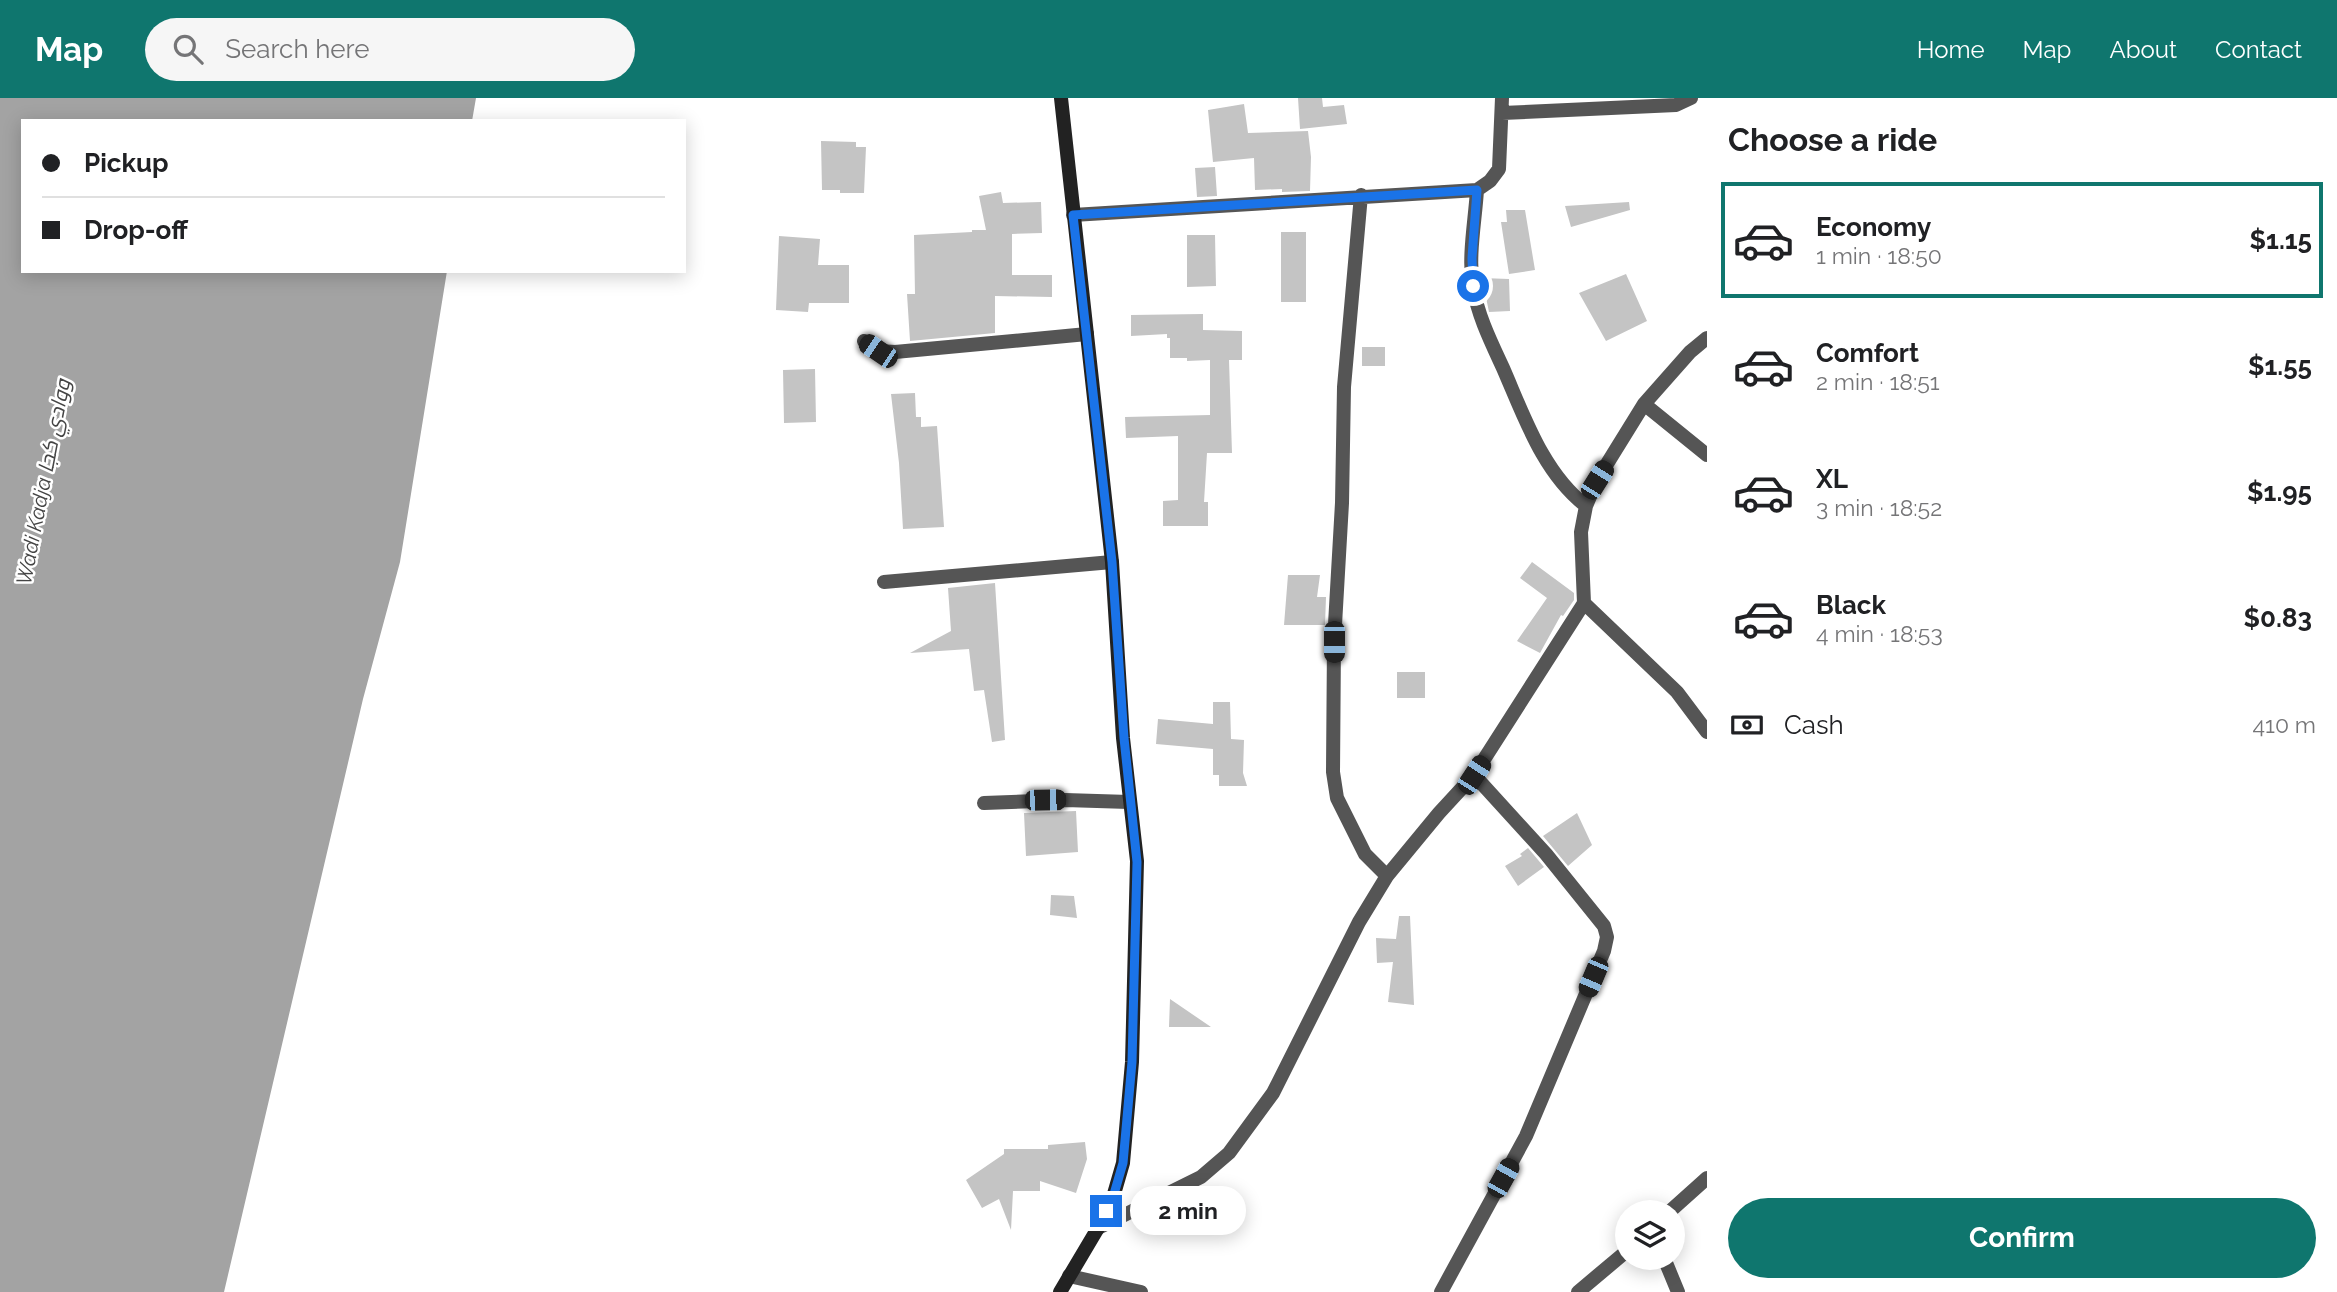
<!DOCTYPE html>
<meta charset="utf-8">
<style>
body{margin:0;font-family:Raleway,Cairo,sans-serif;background:#f6f6f6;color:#202124;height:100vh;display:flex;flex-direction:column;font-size:26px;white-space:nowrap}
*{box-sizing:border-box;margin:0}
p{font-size:23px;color:#757577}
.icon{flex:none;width:38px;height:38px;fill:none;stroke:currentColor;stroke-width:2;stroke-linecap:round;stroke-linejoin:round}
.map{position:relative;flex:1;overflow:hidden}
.drawer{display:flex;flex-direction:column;background:#fff;width:630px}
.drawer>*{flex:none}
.guide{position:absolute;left:21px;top:21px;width:665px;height:154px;border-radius:0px;box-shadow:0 4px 18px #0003;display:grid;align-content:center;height:154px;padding:0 21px;background:#fff}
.tools{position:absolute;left:1615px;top:1102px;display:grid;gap:14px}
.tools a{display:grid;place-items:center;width:70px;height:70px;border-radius:50%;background:#fff;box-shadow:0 4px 18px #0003;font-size:35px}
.end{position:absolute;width:32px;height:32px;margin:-16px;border:9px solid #1a73e8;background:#fff;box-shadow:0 0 0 4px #fff}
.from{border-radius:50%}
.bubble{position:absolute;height:49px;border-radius:24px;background:#fff;box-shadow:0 4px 18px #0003;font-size:23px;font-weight:700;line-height:49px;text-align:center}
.car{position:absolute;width:21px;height:42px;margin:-21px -10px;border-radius:9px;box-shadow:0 0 5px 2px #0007;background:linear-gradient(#222 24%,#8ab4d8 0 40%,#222 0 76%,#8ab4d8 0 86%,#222 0)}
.guide b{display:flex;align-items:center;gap:24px;height:66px;font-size:26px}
.guide b+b{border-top:2px solid #e0e0e0}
.guide i{width:18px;height:18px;background:#202124}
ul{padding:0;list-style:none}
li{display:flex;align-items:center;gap:21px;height:116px;margin:0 14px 10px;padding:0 7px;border:4px solid transparent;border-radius:0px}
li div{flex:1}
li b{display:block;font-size:26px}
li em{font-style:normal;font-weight:700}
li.current{border-color:#0f766e}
li>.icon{width:63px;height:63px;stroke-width:1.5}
h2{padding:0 21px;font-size:32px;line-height:84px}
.pay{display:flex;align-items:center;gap:18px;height:77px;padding:0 21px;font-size:26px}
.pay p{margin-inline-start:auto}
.button{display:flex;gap:14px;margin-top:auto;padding:14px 21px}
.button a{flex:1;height:80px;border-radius:42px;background:#0f766e;color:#fff;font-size:28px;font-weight:700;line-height:80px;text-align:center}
header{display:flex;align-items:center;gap:42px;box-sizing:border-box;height:98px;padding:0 35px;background:#0f766e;color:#fff}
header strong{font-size:33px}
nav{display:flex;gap:38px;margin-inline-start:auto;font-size:24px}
.search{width:490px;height:63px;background:#f6f6f6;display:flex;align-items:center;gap:18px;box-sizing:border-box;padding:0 24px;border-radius:38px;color:#757577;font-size:26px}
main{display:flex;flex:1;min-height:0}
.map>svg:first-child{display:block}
.water{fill:#a3a3a3}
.building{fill:#c4c4c4}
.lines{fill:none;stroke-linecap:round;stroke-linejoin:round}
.street{stroke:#555;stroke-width:14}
.secondary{stroke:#222;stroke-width:14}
.route{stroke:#1a73e8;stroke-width:9}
.labels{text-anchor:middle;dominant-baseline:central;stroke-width:5;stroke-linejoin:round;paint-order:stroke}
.water-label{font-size:21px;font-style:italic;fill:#444;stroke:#fff}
</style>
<header>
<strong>Map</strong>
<div class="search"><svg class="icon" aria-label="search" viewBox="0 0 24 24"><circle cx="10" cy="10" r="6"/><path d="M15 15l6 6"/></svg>Search here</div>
<nav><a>Home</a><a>Map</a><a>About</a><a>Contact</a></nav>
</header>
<main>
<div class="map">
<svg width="1707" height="1194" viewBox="0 0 1707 1194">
<rect width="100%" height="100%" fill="#fff"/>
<path class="water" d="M0,0H476L472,23H23V173H447L400,464L363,601L224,1194H0Z"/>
<path class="building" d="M1298,0H1322L1323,9L1344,7L1347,26L1300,31Z
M1244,6L1248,35L1308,33L1311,59L1310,93L1282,94V91L1255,92L1254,60L1213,64L1208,12Z
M821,43L856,44V49H866L864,95H840V92H822Z
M1215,69L1217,98L1197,99L1195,70Z
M1001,94L1003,105L1041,104L1042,135L1012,136V177H1052V199L995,198V235L910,243L907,196H915L914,137L972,134V132H986L979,98Z
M1629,104L1630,112L1571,129L1565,108Z
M1506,112H1525L1535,172L1509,176L1501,124H1507Z
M1281,134H1306V204H1281Z
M1187,137H1215L1216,188L1187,189Z
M779,138L820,141L818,167H849V205H809L808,214L776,212Z
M1626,176L1647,223L1606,243L1579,195Z
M1482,180L1509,181L1510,213L1489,214Z
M1203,216V232L1242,233V262H1229L1232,355H1207L1204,404H1208V428H1163V403L1178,402V338L1126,340L1125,319L1210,317V262L1187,263V260H1170V240H1167V236L1131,238V217Z
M1362,249H1385V268H1362Z
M815,271L816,324L784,325L783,272Z
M915,295L916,319H921V329L937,328L944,429L903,431L899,365L891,296Z
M1532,464L1574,495V502L1563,518L1561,517L1540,555L1517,543L1547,500L1520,480Z
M1288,477H1320L1317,499H1326L1325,527H1284Z
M995,485L1005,642L992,644L984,592L974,593L969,551L910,555L951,533L948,490Z
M1397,574H1425V600H1397Z
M1213,604H1230L1231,641L1244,642L1243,675L1247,688H1219V677H1213V651L1156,646L1158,621L1213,626Z
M1076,713L1078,754L1026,758L1024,715Z
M1577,715L1592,747L1568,768L1543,738Z
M1528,750L1544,769L1518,788L1505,768L1522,758L1520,756Z
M1051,797L1074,798L1077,820L1050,817Z
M1399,818H1410L1414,907L1388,904L1393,864L1377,865L1376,840L1396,841Z
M1170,901L1211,929H1169Z
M1085,1044L1087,1061L1076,1095L1040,1083V1093H1013L1011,1132L999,1101L982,1110L966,1082L1004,1056V1051H1048V1047Z"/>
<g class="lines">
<path class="street" d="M1502,15L1676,7L1691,0
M1477,92C1475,124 1468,158 1473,189C1478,218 1491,244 1503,270C1524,318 1543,375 1586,408
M1361,97L1344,289L1342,405L1334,544L1333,674L1337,700L1365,756L1387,778
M1073,117L1477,92L1490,83L1499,71L1502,0
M864,243L878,253L895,254L1087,236
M1644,306L1707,357
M884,484L1112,464
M1584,505L1677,594L1707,634
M984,705L1065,702L1129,704
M1668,1115L1707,1080
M1098,1130L1201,1079L1229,1055L1273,995L1359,824L1387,778L1439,715L1474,677L1584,505L1581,434L1586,408L1597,382L1644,306L1690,254L1707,240
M1664,1160L1678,1194
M1069,1178L1141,1194
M1441,1194L1526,1038L1604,853L1607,839L1604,828L1546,756L1474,677
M1578,1194L1628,1152"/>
<path class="secondary" d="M1060,1194L1098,1130L1114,1096L1123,1065L1132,964L1137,763L1123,640L1112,464L1061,0"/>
</g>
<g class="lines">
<path class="route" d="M1106,1113L1114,1096L1123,1065L1132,964L1137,764L1124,640L1112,464L1073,117L1477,92L1472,160L1473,188"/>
</g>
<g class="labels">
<g class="water-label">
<text transform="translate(43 384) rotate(-79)">Wadi Kadja ووادي كجا</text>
</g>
</g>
</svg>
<div class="tools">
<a><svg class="icon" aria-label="layers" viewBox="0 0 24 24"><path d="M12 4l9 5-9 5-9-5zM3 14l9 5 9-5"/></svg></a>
</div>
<i class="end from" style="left:1473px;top:188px"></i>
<i class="end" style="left:1106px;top:1113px"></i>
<div class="bubble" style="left:1130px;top:1088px;width:116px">2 min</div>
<i class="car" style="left:878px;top:253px;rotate:304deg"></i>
<i class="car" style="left:1597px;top:382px;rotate:32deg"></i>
<i class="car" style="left:1334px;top:544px;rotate:180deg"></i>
<i class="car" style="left:1474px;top:677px;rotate:33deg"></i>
<i class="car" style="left:1045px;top:702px;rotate:89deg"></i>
<i class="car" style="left:1593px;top:879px;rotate:203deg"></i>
<i class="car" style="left:1503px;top:1080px;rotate:29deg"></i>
<div class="guide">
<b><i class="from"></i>Pickup</b>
<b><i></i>Drop-off</b>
</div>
</div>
<section class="drawer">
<h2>Choose a ride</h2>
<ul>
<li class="current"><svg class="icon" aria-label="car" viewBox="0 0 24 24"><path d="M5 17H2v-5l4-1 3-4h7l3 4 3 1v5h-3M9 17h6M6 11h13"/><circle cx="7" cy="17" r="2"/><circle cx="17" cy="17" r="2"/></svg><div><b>Economy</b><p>1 min · 18:50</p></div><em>$1.15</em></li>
<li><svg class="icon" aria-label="car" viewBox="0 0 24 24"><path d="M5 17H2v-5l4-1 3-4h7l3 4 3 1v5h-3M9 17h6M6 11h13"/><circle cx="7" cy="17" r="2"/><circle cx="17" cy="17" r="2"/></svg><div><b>Comfort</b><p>2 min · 18:51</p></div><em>$1.55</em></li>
<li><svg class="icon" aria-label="car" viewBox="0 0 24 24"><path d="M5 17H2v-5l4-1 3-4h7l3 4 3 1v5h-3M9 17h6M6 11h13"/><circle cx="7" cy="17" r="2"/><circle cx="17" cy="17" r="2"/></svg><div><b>XL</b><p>3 min · 18:52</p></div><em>$1.95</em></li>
<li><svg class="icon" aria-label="car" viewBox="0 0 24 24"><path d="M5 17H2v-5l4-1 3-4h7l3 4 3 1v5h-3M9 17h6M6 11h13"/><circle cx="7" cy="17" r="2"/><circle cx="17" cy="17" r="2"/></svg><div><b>Black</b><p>4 min · 18:53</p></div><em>$0.83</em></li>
</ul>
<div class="pay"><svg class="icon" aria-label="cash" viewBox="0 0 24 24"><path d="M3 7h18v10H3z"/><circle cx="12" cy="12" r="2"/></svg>Cash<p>410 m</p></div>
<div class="button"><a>Confirm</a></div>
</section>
</main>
